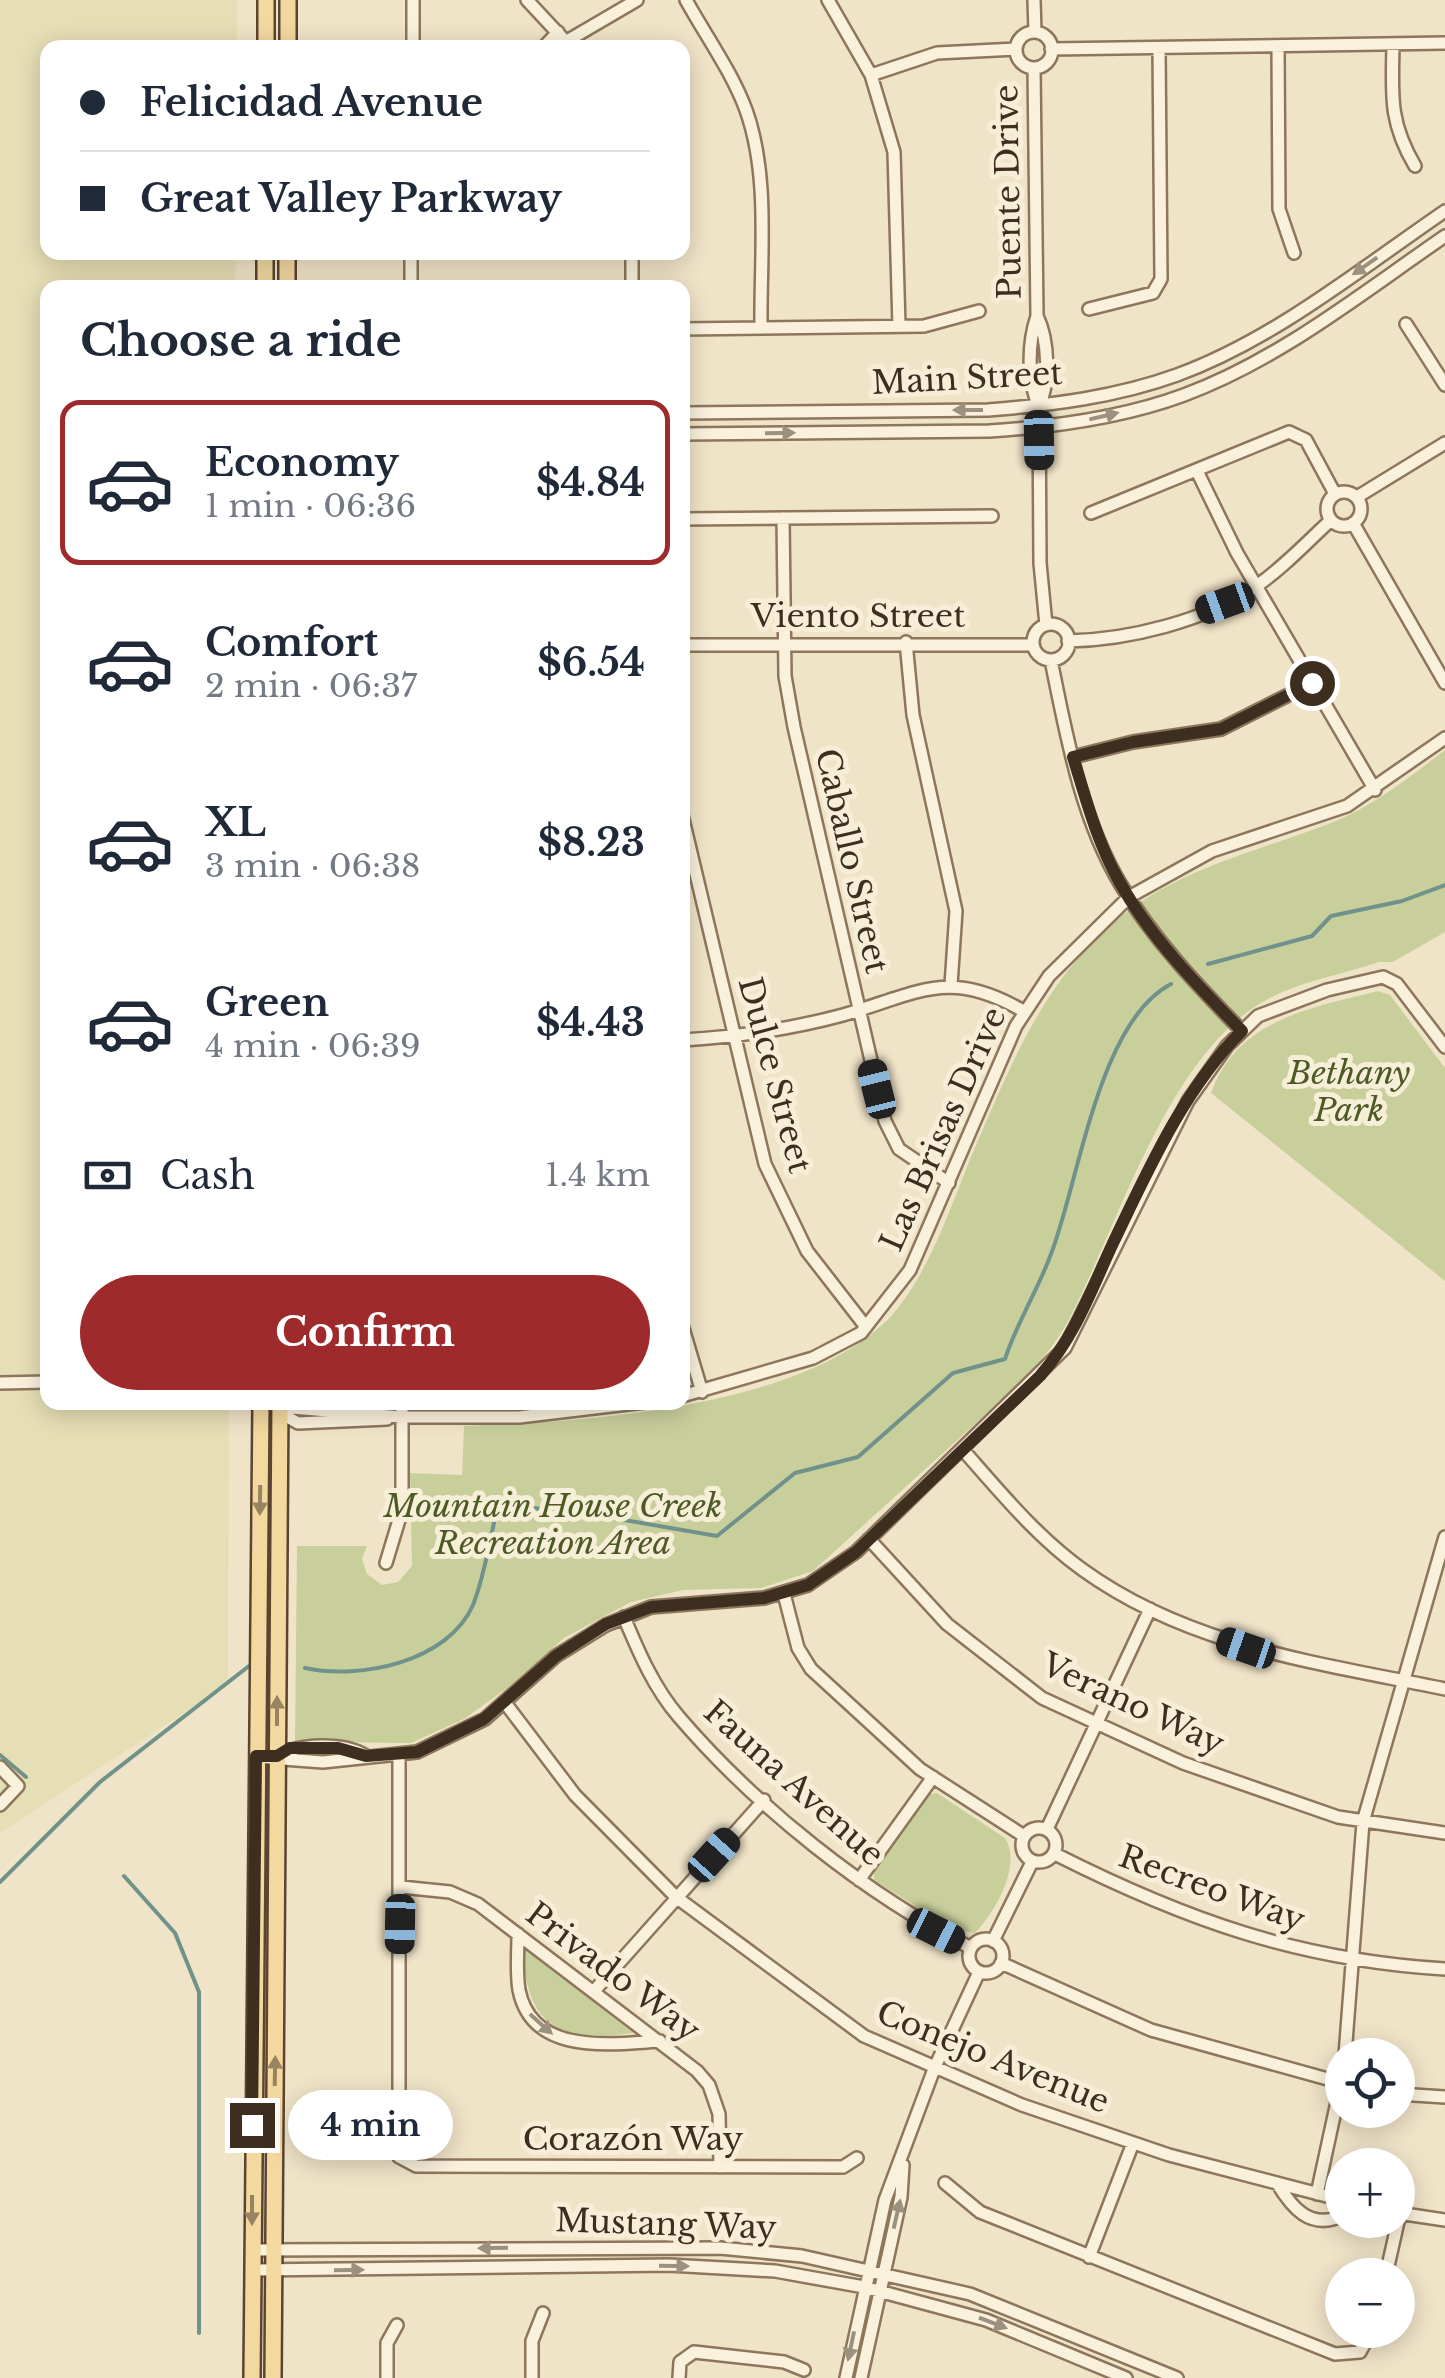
<!DOCTYPE html>
<meta charset="utf-8">
<style>
body{margin:0;font-family:"Libre Baskerville",serif;background:#f2f2f3;color:#1f2937;height:100vh;display:flex;flex-direction:column;font-size:38px;white-space:nowrap}
*{box-sizing:border-box;margin:0}
p{font-size:32px;color:#747a83}
.icon{flex:none;width:55px;height:55px;fill:none;stroke:currentColor;stroke-width:2;stroke-linecap:round;stroke-linejoin:round}
.map{position:relative;flex:1;overflow:hidden}
.drawer{position:absolute;left:40px;top:280px;width:650px;height:1130px;display:flex;flex-direction:column;background:#fff;border-radius:20px;box-shadow:0 5px 25px #0003}
.drawer>*{flex:none}
.guide{position:absolute;left:40px;top:40px;width:650px;height:220px;border-radius:20px;box-shadow:0 5px 25px #0003;display:grid;align-content:center;height:220px;padding:0 40px;background:#fff}
.fabs{position:absolute;left:1325px;top:2038px;display:grid;gap:20px}
.fabs a{display:grid;place-items:center;width:90px;height:90px;border-radius:50%;background:#fff;box-shadow:0 5px 25px #0003;font-size:50px}
.end{position:absolute;width:45px;height:45px;margin:-22px;border:12px solid #3d2e20;background:#fff;box-shadow:0 0 0 5px #fff}
.from{border-radius:50%}
.bubble{position:absolute;height:70px;border-radius:35px;background:#fff;box-shadow:0 5px 25px #0003;font-size:32px;font-weight:700;line-height:70px;text-align:center}
.car{position:absolute;width:30px;height:60px;margin:-30px -15px;border-radius:12px;box-shadow:0 0 8px 2px #0007;background:linear-gradient(#222 24%,#8ab4d8 0 40%,#222 0 76%,#8ab4d8 0 86%,#222 0)}
.guide b{display:flex;align-items:center;gap:35px;height:95px;font-size:38px}
.guide b+b{border-top:2px solid #e0e1e3}
.guide i{width:25px;height:25px;background:#1f2937}
ul{padding:0;list-style:none}
li{display:flex;align-items:center;gap:30px;height:165px;margin:0 20px 15px;padding:0 20px;border:5px solid transparent;border-radius:20px}
li div{flex:1}
li b{display:block;font-size:38px}
li em{font-style:normal;font-weight:700}
li.current{border-color:#9e2a2b}
li>.icon{width:90px;height:90px;stroke-width:1.5}
h2{padding:0 40px;font-size:45px;line-height:120px}
.pay{display:flex;align-items:center;gap:25px;height:110px;padding:0 40px;font-size:38px}
.pay p{margin-inline-start:auto}
.button{display:flex;gap:20px;margin-top:auto;padding:20px 40px}
.button a{flex:1;height:115px;border-radius:60px;background:#9e2a2b;color:#fff;font-size:40px;font-weight:700;line-height:115px;text-align:center}
.map>svg:first-child{display:block}
.farmland{fill:#e6deb5}
.green{fill:#c9cf9b}
.lines{fill:none;stroke-linecap:round;stroke-linejoin:round}
.stream{stroke:#6f938a;stroke-width:4}
.minor-casing{stroke:#8d765c;stroke-width:16}
.major-casing{stroke:#5b4430;stroke-width:20}
.minor{stroke:#faf1dc;stroke-width:11}
.major{stroke:#f3d9a0;stroke-width:15}
.oneway{fill:#9c907e}
.oneway2{fill:#988460}
.route{stroke:#3d2e20;stroke-width:12}
.labels{text-anchor:middle;dominant-baseline:central;stroke-width:10;stroke-linejoin:round;paint-order:stroke}
.street-label{font-size:32px;fill:#3d2e20;stroke:#f7eed8}
.park-label{font-size:32px;font-style:italic;fill:#4d5a26;stroke:#f7eed8}
</style>
<div class="map">
<svg width="1445" height="2378" viewBox="0 0 1445 2378">
<rect width="100%" height="100%" fill="#f0e4c8"/>
<path class="farmland" d="M0,0H237V47L48,48V252L236,253L235,287L48,288V1402L229,1403L228,1684L0,1833Z"/>
<path class="green" d="M1445,750V932L1393,962H1379C1344,974 1302,981 1270,998C1169,1049 1119,1225 1069,1319C1059,1339 1044,1357 1029,1375L813,1571L761,1588L683,1590L631,1602L564,1638L514,1683L464,1719L411,1743L295,1742L297,1546H367L362,1559L367,1574L382,1585L398,1582L412,1566L410,1473L462,1475L464,1426C584,1422 818,1408 898,1308C934,1262 953,1199 976,1145C1010,1067 1039,993 1102,933C1168,870 1249,855 1331,823C1373,806 1409,778 1445,750Z
M1378,991L1390,995L1445,1068V1281L1211,1093C1238,1019 1311,1008 1378,991Z
M937,1793L1005,1838C1022,1865 996,1911 975,1933L953,1930L874,1880V1870L930,1794Z
M522,1947L634,2033C557,2043 527,2027 522,1947Z"/>
<g class="lines">
<path class="stream" d="M1208,964L1312,936L1331,916L1402,901L1445,885
M305,1668C360,1680 448,1662 473,1605C485,1575 490,1538 498,1505L578,1512L717,1536L795,1473L858,1457L953,1373L1005,1359C1017,1322 1038,1290 1051,1254C1079,1182 1098,1022 1171,984
M0,1755L26,1777
M124,1876L175,1933L199,1992V2333
M0,1882L100,1782L249,1666"/>
<g class="minor-casing">
<path id="minor" d="M527,0L568,44
M686,0C706,36 732,72 746,110C770,177 760,257 761,328
M828,0L871,75L894,152L899,326
M1034,0L1035,32
M1016 50a18 18 0 1 1 36 0a18 18 0 1 1-36 0Z
M567,41L637,0
M1393,46C1392,96 1389,122 1415,166
M1278,47L1279,209L1294,253
M413,48V0
M543,48L558,32
M1051,49L1445,43
M1034,68L1037,316C1028,342 1027,381 1039,406L1040,563L1046,625
M871,75L937,53L1016,49
M632,252V288
M411,288V252
M1089,309L1153,293L1161,279L1159,48
M1037,316C1049,341 1050,382 1039,406
M1406,324L1445,385
M682,329L924,326L979,311
M682,413L988,410C1052,405 1116,397 1177,375C1275,339 1360,269 1445,211
M682,434L989,431C1054,427 1122,418 1184,395C1279,360 1362,293 1445,236
M1197,471L1237,553L1375,790
M1327 509a17 17 0 1 1 34 0a17 17 0 1 1-34 0Z
M1357,497L1445,443
M1091,513L1289,432L1306,440L1335,494
M783,518L785,676L794,727L885,1121L899,1149L949,1183
M682,519L992,516
M1353,523L1445,683
M1033 642a18 18 0 1 1 36 0a18 18 0 1 1-36 0Z
M1068,641C1128,640 1205,621 1255,587C1282,569 1307,542 1331,520
M906,642L913,715L956,911L951,985
M682,645H1033
M1051,660C1066,734 1081,819 1121,885C1153,939 1198,986 1242,1031
M1073,757L1133,742L1221,729L1312,683
M682,815L765,1164L807,1251L866,1327
M682,1040C735,1037 791,1029 843,1015C919,993 949,967 1025,1012
M682,1325L702,1392
M0,1383L48,1382
M682,1396L813,1358L861,1333L910,1270L1016,1026L1049,976L1129,897L1212,851L1347,806L1445,738
M280,1413L292,1408L401,1417H519L645,1402
M280,1413L298,1423L387,1419
M964,1451C1001,1493 1037,1537 1083,1570C1190,1647 1319,1663 1445,1689
M869,1539L947,1624L1042,1698L1183,1763L1338,1817L1445,1833
M386,1563L402,1510V1402
M784,1594L798,1648L811,1669L920,1769L1024,1836
M624,1617C639,1653 654,1688 679,1717C757,1808 866,1894 971,1948
M506,1704L575,1795L676,1897L864,2036L1022,2105L1169,2155L1342,2200
M399,1754V2157L416,2166L843,2167L857,2158
M256,1757L323,1762L417,1752L485,1719L556,1656L606,1625L651,1607L764,1598L808,1585L856,1552L1065,1348L1188,1101L1227,1046L1258,1016L1327,990L1383,977L1397,984L1445,1047
M277,1757C298,1743 344,1742 366,1756
M0,1767L18,1786L0,1805
M1022 1845a17 17 0 1 1 34 0a17 17 0 1 1-34 0Z
M1047,1829L1150,1609
M1055,1854C1186,1920 1298,1960 1445,1969
M859,1880L933,1777
M401,1887L450,1892L478,1904L697,2071L709,2085L719,2114L720,2167
M518,1934C518,1952 516,1972 519,1990C532,2056 611,2044 660,2041
M969 1956a17 17 0 1 1 34 0a17 17 0 1 1-34 0Z
M993,1941L1032,1862
M1001,1963L1151,2030L1342,2083
M594,1991L764,1800
M1345,2055L1363,1822L1445,1537
M1398,2094L1445,2097
M945,2183L980,2212L1335,2354L1360,2352L1372,2330
M1277,2183C1292,2208 1310,2230 1342,2216
M1317,2194L1342,2079
M1398,2213L1445,2220
M252,2250L720,2248L802,2256L970,2294L1177,2378
M1089,2257L1133,2143
M252,2270L669,2265L775,2271L864,2287L986,2320L1126,2378
M1386,2275L1400,2213
M387,2378V2343L397,2325
M532,2378V2341L543,2313
M679,2378L680,2362L694,2352L784,2362L804,2370
M846,2378L885,2200L934,2069L979,1972
M861,2378L901,2197L903,2165"/>
</g>
<g class="major-casing">
<path id="major" d="M266,48V0
M288,48V0
M265,288V252
M287,288V252
M252,2378L261,1402
M273,2378L280,1402"/>
</g>
<use href="#minor" class="minor"/>
<use href="#major" class="major"/>
</g>
<defs><path id="oneway-solid" d="M-6-.8H1V-3.2L6.5 0L1 3.2V.8H-6Z" transform="scale(2.5)"/></defs>
<g class="oneway">
<use href="#oneway-solid" transform="translate(1365 266) rotate(145)"/>
<use href="#oneway-solid" transform="translate(968 410) rotate(180)"/>
<use href="#oneway-solid" transform="translate(1104 416) rotate(-13)"/>
<use href="#oneway-solid" transform="translate(780 433) rotate(-1)"/>
<use href="#oneway-solid" transform="translate(541 2024) rotate(42)"/>
<use href="#oneway-solid" transform="translate(897 2214) rotate(-77)"/>
<use href="#oneway-solid" transform="translate(493 2248) rotate(179)"/>
<use href="#oneway-solid" transform="translate(674 2266) rotate(1)"/>
<use href="#oneway-solid" transform="translate(349 2270) rotate(-1)"/>
<use href="#oneway-solid" transform="translate(993 2323) rotate(21)"/>
<use href="#oneway-solid" transform="translate(851 2346) rotate(102)"/>
</g>
<g class="oneway2">
<use href="#oneway-solid" transform="translate(260 1500) rotate(91)"/>
<use href="#oneway-solid" transform="translate(277 1711) rotate(-90)"/>
<use href="#oneway-solid" transform="translate(275 2071) rotate(-89)"/>
<use href="#oneway-solid" transform="translate(252 2210) rotate(90)"/>
</g>
<g class="lines">
<path class="route" d="M252,2125L256,1756H277L290,1748H338L366,1756L417,1752L484,1719L556,1656L606,1624L651,1607L764,1598L808,1585L856,1552L1040,1376C1076,1335 1091,1290 1114,1241C1148,1170 1185,1087 1242,1031C1198,986 1150,937 1119,881C1097,842 1086,799 1073,757L1133,742L1221,729L1312,683"/>
</g>
<g class="labels">
<g class="street-label">
<text transform="translate(1008 192) rotate(-91)">Puente Drive</text>
<text transform="translate(967 378) rotate(-3)">Main Street</text>
<text x="858" y="616">Viento Street</text>
<text transform="translate(852 861) rotate(77)">Caballo Street</text>
<text transform="translate(775 1075) rotate(75)">Dulce Street</text>
<text transform="translate(943 1129) rotate(-66)">Las Brisas Drive</text>
<text transform="translate(1133 1704) rotate(25)">Verano Way</text>
<text transform="translate(794 1783) rotate(42)">Fauna Avenue</text>
<text transform="translate(1212 1888) rotate(20)">Recreo Way</text>
<text transform="translate(613 1972) rotate(37)">Privado Way</text>
<text transform="translate(993 2057) rotate(22)">Conejo Avenue</text>
<text x="633" y="2139">Corazón Way</text>
<text transform="translate(666 2224) rotate(2)">Mustang Way</text>
</g>
<g class="park-label">
<text x="1349" y="1073">Bethany<tspan x="1349" dy="37">Park</tspan></text>
<text x="553" y="1506">Mountain House Creek<tspan x="553" dy="37">Recreation Area</tspan></text>
</g>
</g>
</svg>
<div class="fabs">
<a><svg class="icon" aria-label="locate" viewBox="0 0 24 24"><circle cx="12" cy="12" r="6"/><path d="M12 2v4M12 18v4M2 12h4M18 12h4"/></svg></a>
<a>+</a>
<a>−</a>
</div>
<i class="end from" style="left:1312px;top:683px"></i>
<i class="end" style="left:252px;top:2125px"></i>
<div class="bubble" style="left:288px;top:2090px;width:165px">4 min</div>
<i class="car" style="left:1039px;top:440px;rotate:179deg"></i>
<i class="car" style="left:1225px;top:603px;rotate:250deg"></i>
<i class="car" style="left:877px;top:1089px;rotate:346deg"></i>
<i class="car" style="left:1246px;top:1648px;rotate:289deg"></i>
<i class="car" style="left:714px;top:1855px;rotate:42deg"></i>
<i class="car" style="left:400px;top:1924px;rotate:181deg"></i>
<i class="car" style="left:936px;top:1931px;rotate:117deg"></i>
<div class="guide">
<b><i class="from"></i>Felicidad Avenue</b>
<b><i></i>Great Valley Parkway</b>
</div>
<section class="drawer">
<h2>Choose a ride</h2>
<ul>
<li class="current"><svg class="icon" aria-label="car" viewBox="0 0 24 24"><path d="M5 17H2v-5l4-1 3-4h7l3 4 3 1v5h-3M9 17h6M6 11h13"/><circle cx="7" cy="17" r="2"/><circle cx="17" cy="17" r="2"/></svg><div><b>Economy</b><p>1 min · 06:36</p></div><em>$4.84</em></li>
<li><svg class="icon" aria-label="car" viewBox="0 0 24 24"><path d="M5 17H2v-5l4-1 3-4h7l3 4 3 1v5h-3M9 17h6M6 11h13"/><circle cx="7" cy="17" r="2"/><circle cx="17" cy="17" r="2"/></svg><div><b>Comfort</b><p>2 min · 06:37</p></div><em>$6.54</em></li>
<li><svg class="icon" aria-label="car" viewBox="0 0 24 24"><path d="M5 17H2v-5l4-1 3-4h7l3 4 3 1v5h-3M9 17h6M6 11h13"/><circle cx="7" cy="17" r="2"/><circle cx="17" cy="17" r="2"/></svg><div><b>XL</b><p>3 min · 06:38</p></div><em>$8.23</em></li>
<li><svg class="icon" aria-label="car" viewBox="0 0 24 24"><path d="M5 17H2v-5l4-1 3-4h7l3 4 3 1v5h-3M9 17h6M6 11h13"/><circle cx="7" cy="17" r="2"/><circle cx="17" cy="17" r="2"/></svg><div><b>Green</b><p>4 min · 06:39</p></div><em>$4.43</em></li>
</ul>
<div class="pay"><svg class="icon" aria-label="cash" viewBox="0 0 24 24"><path d="M3 7h18v10H3z"/><circle cx="12" cy="12" r="2"/></svg>Cash<p>1.4 km</p></div>
<div class="button"><a>Confirm</a></div>
</section>
</div>
